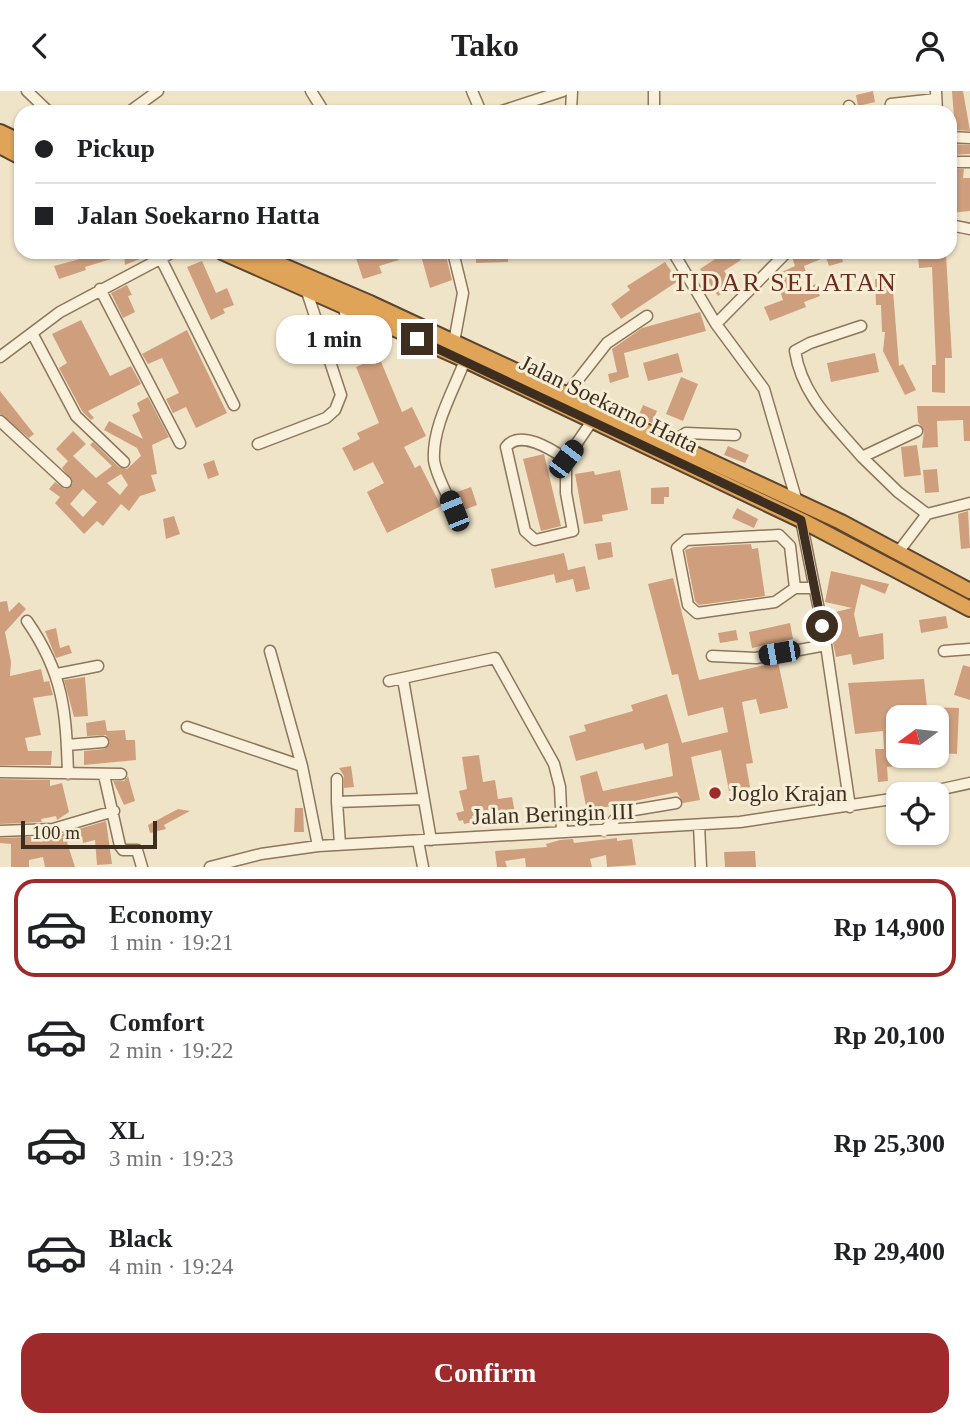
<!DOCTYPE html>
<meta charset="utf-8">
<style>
body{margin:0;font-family:Georgia,serif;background:#f2f2f2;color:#202124;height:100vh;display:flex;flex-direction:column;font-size:26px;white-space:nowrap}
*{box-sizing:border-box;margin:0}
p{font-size:23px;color:#757577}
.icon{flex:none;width:38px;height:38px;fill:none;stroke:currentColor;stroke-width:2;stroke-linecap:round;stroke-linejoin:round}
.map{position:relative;height:776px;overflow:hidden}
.details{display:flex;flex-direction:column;background:#fff;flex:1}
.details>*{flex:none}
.banner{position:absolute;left:14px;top:14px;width:943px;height:154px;border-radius:21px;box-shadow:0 2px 5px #0004;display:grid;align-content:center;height:154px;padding:0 21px;background:#fff}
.needle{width:46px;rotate:255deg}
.controls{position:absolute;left:886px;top:614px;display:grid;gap:14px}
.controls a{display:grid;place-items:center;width:63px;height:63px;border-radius:14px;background:#fff;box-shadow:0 2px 5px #0004;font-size:35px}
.scale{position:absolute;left:21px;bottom:18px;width:136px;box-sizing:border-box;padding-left:7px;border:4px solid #3d2e20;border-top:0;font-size:19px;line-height:24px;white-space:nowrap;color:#3d2e20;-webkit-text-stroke:5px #f7eed8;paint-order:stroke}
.end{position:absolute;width:32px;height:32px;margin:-16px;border:9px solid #3d2e20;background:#fff;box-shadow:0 0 0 4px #fff}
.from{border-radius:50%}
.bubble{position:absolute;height:49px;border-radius:21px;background:#fff;box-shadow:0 2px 5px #0004;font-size:23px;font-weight:700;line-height:49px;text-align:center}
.car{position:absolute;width:21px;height:42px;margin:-21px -10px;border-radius:9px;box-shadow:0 0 5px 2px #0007;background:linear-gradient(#222 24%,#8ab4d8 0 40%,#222 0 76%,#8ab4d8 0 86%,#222 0)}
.banner b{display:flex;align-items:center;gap:24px;height:66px;font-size:26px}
.banner b+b{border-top:2px solid #e0e0e0}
.banner i{width:18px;height:18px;background:#202124}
ul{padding:12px 0 0;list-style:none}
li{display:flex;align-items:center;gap:21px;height:98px;margin:0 14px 10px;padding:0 7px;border:4px solid transparent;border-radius:21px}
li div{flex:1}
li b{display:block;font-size:26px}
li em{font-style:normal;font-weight:700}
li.selected{border-color:#9e2a2b}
li>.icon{width:63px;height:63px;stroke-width:1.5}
.cta{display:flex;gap:14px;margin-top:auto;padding:14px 21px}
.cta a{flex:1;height:80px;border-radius:21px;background:#9e2a2b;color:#fff;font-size:28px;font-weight:700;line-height:80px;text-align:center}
header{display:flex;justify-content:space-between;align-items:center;height:91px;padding:0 21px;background:#fff;font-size:32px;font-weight:700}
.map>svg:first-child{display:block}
.building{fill:#cf9f7d;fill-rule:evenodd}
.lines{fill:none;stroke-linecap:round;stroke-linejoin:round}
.minor-casing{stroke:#8d765c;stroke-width:13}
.highway-casing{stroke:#5b4430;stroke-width:18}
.minor{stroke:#faf1dc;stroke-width:10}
.highway{stroke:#e0a458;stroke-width:14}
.route{stroke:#3d2e20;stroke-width:9}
.poi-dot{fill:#9e2a2b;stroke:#f7eed8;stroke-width:2.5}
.labels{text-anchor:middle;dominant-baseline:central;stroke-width:6;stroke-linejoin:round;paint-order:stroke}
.street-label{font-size:23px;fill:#3d2e20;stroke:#f7eed8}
.poi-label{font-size:23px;fill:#3d2e20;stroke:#f7eed8;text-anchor:start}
.quarter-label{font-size:26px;letter-spacing:2px;fill:#6b2e1e;stroke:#f7eed8}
</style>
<header><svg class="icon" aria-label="back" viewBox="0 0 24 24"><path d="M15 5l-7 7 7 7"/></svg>Tako<svg class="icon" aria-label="person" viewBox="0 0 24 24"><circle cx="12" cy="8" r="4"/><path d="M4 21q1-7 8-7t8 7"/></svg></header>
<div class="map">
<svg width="970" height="776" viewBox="0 0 970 776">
<rect width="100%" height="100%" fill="#f0e4c8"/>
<path class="building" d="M873,0L875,11L858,15L856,4Z
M952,0H963L970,40L955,39Z
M950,53L970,54V63L950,64Z
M955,78H964L963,87H970V120L950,122L951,87H954Z
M94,161H157L125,174L124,164L85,176L86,179L59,188L54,175L95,164Z
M354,161H396L399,169L379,175L382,182L363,188Z
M420,161H445L452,189L430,197Z
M476,161H508V171L476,172Z
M726,161H735L741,169L724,180L734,195L718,205L700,178Z
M805,161H840L843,171L829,175L826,166L804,175L806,181L794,186L799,199L816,193L820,205L804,211L806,216L770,230L764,216L783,209L775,184L795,175L792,166Z
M946,163L952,267H945V302L932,301V274H936L932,176L919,177L918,164Z
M202,170L216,202L227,197L234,214L223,218L225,222L211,229L187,176Z
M665,171L678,190L621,228L611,213L630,199L627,195Z
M892,187L899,275L903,273L916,299L905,304L883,260L885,241H882L881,214H876L875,188Z
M127,194L132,204L128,205L135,221L123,227L111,202Z
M700,221L706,240L624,262L629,286L610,292L608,283L617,281L612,258L642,237Z
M81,229L110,285L131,275L141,293L88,320L94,327L91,329L82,320L59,277L67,272L52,243Z
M187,239L227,322L196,337L186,316L173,322L166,308L179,302L162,267L148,273L142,263Z
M678,262L683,281L648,290L643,272Z
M875,262L879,281L831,291L827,272Z
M379,266L402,321L412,316L426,345L404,356L415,377L420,374L441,415L387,442L367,401L384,392L373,371L354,380L342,357L360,348L357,342L379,332L356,276Z
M681,286L698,293L683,330L666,323Z
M0,300L34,343L29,347L0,323Z
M148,306L169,346L152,354L157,383L151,384L156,400L140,405L129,420L121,413L103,435L97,430L84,443L55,412L60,406L49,398L55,391L65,398L73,392L62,377L68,370L56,358L73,340L86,353L73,365L96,387L112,375L90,354L93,351L119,376L127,378L141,365L137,357L104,339L109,330L143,348L132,324L140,320L137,312ZM121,383L128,394L120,404L107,392ZM83,398L97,411L83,426L70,413Z
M643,314L657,320L652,332L638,326Z
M917,315H970V350H964L963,329L937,330L938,356L922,357L924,340L918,331Z
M917,354L921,384L904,386L901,356Z
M728,355L749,364L745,372L724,364Z
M544,363L561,435L541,440L523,368Z
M214,369L219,384L208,388L203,373Z
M937,378L939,401L925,402L923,379Z
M620,379L628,419L602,424L603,430L584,433L575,383L594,380L595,384Z
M471,396L477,414L461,420L454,402Z
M669,396V406H664V413H651V397Z
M737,417L758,428L754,437L732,427Z
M968,420L970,457L961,458L958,423Z
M174,425L180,443L166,448L163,428Z
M611,451L613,466L598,469L595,453Z
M751,453L752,458L758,457L765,505L699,514L695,510L685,459L694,456Z
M564,462L568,479L585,475L590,498L576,501L573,488L556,492L554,483L495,497L491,478Z
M831,480L889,493L885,503L861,493L854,523L859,546L883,542L884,568L853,574L851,563L836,566L827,523L852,517L825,511Z
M673,487L699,589L778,571L788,617L760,623L756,608L742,611L753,672L746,673L750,696L729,700L721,659L691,666L700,709L683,712L677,701L587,720L580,685L597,680L603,700L673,685L668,652L645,659L643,652L576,670L569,645L586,640L584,634L633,620L631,614L667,603L682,652L728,641L723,616L688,625L678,583L672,584L648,493Z
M7,510L9,521L19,511L26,518L5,541L11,571L10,585L41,578L44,591L49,590L53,604L33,607L41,644L25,647L28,660H52L51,674H0V511Z
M946,525L948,537L921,542L919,529Z
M790,532L793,548L752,557L749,541Z
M56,537L60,557L69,554L72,562L56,567L45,540Z
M736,539L738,549L720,552L718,542Z
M963,574L970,576V609L954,604Z
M85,586L88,625L74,626L64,589Z
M924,588L927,616L959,617L957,663L936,662V626H898V665H903L904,674L887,676L888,690L878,691L875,658H884L883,640L855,643L848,592Z
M105,629L107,640L125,639L126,649H135L136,669L84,674V660L104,658L110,651L106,644L87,645L86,632Z
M479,664L483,691L495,689L498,708L512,706L515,722L472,725L473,731L464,733L463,729L459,730L456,722L464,720L459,700L467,698L462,666Z
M351,675L354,696L344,697V685L339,677Z
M128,685L135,710L124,714L113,690H124Z
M0,688L50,689V695L62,692L69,721L57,729L56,725L41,728L42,731L0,733Z
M295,717H303L304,741H294Z
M178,718L190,720L164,734L166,738L150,742L148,734Z
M106,730L112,773L97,774L95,749L83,752L82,747L67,751L75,776H45L43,766L29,769V776H11V753L0,752V747L55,745Z
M617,747V750L632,748L636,774L607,776L606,764L590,768L592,776H526L525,767L505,770L507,776H497L495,760L547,756L546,753L560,749L573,748L574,752Z
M755,760L756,776H725L724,761Z"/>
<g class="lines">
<g class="minor-casing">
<path id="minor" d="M27,0L49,21
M311,0L324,21
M472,0L481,21
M654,0V21
M936,0L937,21
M849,15L853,21
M129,21L158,0
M499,21L563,0
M571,21L572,0
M889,21L891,13L936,8
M950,46L970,47
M950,71H970
M950,134L970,138
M453,161L463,202L454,251
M673,161L716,233L764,298L797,411
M161,168L234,314
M100,198L180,352
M344,216L353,266
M716,233L787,161
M861,235L810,252L795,260C802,305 834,333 862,366
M32,242L76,325L124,371
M0,266L60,221L173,161
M566,304L607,252L647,225
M0,330L66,391
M258,353L326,327L335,319L341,304L307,201
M669,353L686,342L735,344
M566,368C551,358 520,338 506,356L525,440L535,449L573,440L566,402V368L592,330
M454,420C448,404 436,385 434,369C432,335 454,299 465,269
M927,423L970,412
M801,429L826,554L850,716
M899,460L927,423L898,401L862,366L917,340
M795,497L790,455L779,444L686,449L677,457L688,514L697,522L775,511L795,497H814
M27,530C64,583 66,621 68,683
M270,560L302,675L318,755
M944,560L970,558
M712,565L756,567L826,554
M57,583L98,575
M403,588L431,749
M389,590L495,567L554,673L560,696L562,740
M187,636L302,675
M67,654L103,651
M0,681L121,683
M104,684L120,755L123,759H137L142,776
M915,704L970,692
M337,711V688
M699,734L701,776
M0,740L53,738L114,720
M604,740L622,721L676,712
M418,750L423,776
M340,753L337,711L422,708
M210,776L261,763L318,755L740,731L898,707"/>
</g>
<g class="highway-casing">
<path id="highway" d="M0,41L21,51
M0,55L21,66
M222,161L465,269L801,429L970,518
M251,161L370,212L841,431L970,500"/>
</g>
<use href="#minor" class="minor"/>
<use href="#highway" class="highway"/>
</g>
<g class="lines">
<path class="route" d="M417,248L801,429L822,535"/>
</g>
<circle class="poi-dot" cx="715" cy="702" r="7"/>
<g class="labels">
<g class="street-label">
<text transform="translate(609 313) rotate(26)">Jalan Soekarno Hatta</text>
<text transform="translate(553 723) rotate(-2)">Jalan Beringin III</text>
</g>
<g class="poi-label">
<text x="729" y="702">Joglo Krajan</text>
</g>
<g class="quarter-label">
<text x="785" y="191">TIDAR SELATAN</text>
</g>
</g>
</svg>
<div class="controls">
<a><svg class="needle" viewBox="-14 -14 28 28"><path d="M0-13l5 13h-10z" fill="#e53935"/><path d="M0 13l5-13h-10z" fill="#757577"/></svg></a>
<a><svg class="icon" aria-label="locate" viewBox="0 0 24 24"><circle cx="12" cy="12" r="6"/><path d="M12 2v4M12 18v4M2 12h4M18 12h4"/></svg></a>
</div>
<div class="scale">100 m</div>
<i class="end from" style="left:822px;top:535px"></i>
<i class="end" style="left:417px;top:248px"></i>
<div class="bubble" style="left:276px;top:224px;width:116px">1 min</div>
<i class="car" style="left:566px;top:368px;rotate:37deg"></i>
<i class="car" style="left:454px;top:420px;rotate:338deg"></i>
<i class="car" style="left:779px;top:562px;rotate:260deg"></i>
<div class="banner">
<b><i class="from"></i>Pickup</b>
<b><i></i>Jalan Soekarno Hatta</b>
</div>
</div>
<section class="details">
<ul>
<li class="selected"><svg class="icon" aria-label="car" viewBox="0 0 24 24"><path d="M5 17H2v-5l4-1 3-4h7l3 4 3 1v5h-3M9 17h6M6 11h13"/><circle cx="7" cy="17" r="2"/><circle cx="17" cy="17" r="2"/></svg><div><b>Economy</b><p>1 min · 19:21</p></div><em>Rp 14,900</em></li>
<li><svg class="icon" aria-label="car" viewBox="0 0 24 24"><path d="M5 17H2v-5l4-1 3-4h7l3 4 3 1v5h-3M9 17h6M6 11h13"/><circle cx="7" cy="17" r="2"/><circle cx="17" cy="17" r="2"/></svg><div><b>Comfort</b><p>2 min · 19:22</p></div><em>Rp 20,100</em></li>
<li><svg class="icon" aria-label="car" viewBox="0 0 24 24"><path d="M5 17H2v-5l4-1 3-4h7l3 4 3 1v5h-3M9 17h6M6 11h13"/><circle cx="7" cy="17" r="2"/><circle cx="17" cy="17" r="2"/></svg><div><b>XL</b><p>3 min · 19:23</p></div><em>Rp 25,300</em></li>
<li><svg class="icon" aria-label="car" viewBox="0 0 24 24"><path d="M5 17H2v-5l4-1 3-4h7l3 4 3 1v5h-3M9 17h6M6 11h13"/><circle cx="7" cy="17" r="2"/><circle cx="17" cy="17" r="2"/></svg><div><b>Black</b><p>4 min · 19:24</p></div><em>Rp 29,400</em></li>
</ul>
<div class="cta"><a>Confirm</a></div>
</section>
